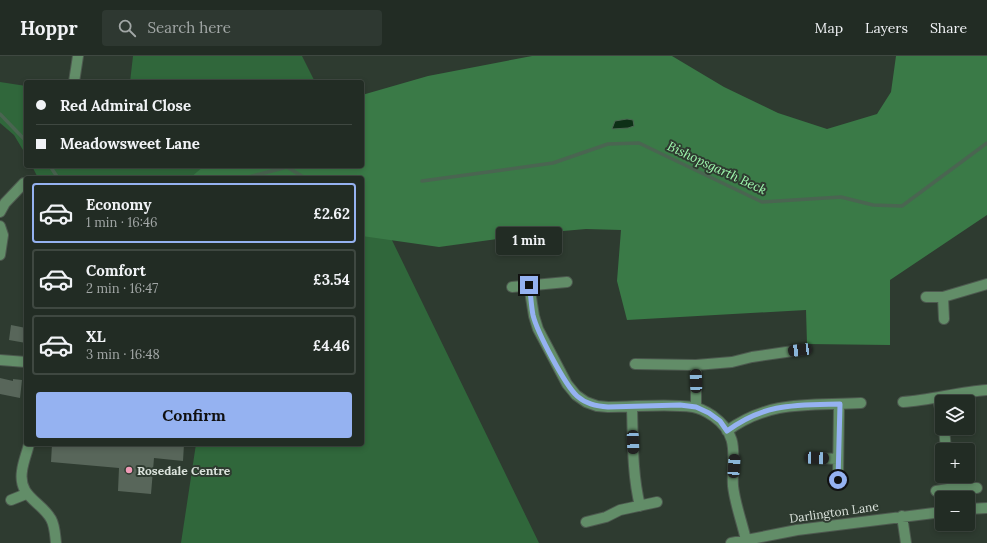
<!DOCTYPE html>
<meta charset="utf-8">
<style>
body{margin:0;font-family:Lora,serif;background:#2e3831;color:#f1f3f6;height:100vh;display:flex;flex-direction:column;font-size:15px;white-space:nowrap}
*{box-sizing:border-box;margin:0}
p{font-size:13px;color:#a2a7a6}
.icon{flex:none;width:22px;height:22px;fill:none;stroke:currentColor;stroke-width:2;stroke-linecap:round;stroke-linejoin:round}
.map{position:relative;flex:1;overflow:hidden}
.side{position:absolute;left:24px;top:120px;width:340px;height:270px;display:flex;flex-direction:column;background:#222c24;border-radius:4px;box-shadow:0 2px 6px #0003,0 0 0 1px #3f4841}
.side>*{flex:none}
.banner{position:absolute;left:24px;top:24px;width:340px;height:88px;border-radius:4px;box-shadow:0 2px 6px #0003,0 0 0 1px #3f4841;display:grid;align-content:center;height:88px;padding:0 12px;background:#222c24}
.buttons{position:absolute;left:935px;top:339px;display:grid;gap:8px}
.buttons a{display:grid;place-items:center;width:40px;height:40px;border-radius:4px;background:#222c24;box-shadow:0 2px 6px #0003,0 0 0 1px #3f4841;font-size:20px}
.end{position:absolute;width:18px;height:18px;margin:-9px;border:5px solid #95b2f1;background:#111;box-shadow:0 0 0 2px #111}
.from{border-radius:50%}
.bubble{position:absolute;height:28px;border-radius:4px;background:#222c24;box-shadow:0 2px 6px #0003,0 0 0 1px #3f4841;font-size:13px;font-weight:700;line-height:28px;text-align:center}
.car{position:absolute;width:12px;height:24px;margin:-12px -6px;border-radius:5px;box-shadow:0 0 3px 1px #0007;background:linear-gradient(#222 24%,#8ab4d8 0 40%,#222 0 76%,#8ab4d8 0 86%,#222 0)}
.banner b{display:flex;align-items:center;gap:14px;height:38px;font-size:15px}
.banner b+b{border-top:1px solid #3f4841}
.banner i{width:10px;height:10px;background:#f1f3f6}
ul{padding:7px 0 0;list-style:none}
li{display:flex;align-items:center;gap:12px;height:60px;margin:0 8px 6px;padding:0 4px;border:2px solid #3f4841;border-radius:4px}
li div{flex:1}
li b{display:block;font-size:15px}
li em{font-style:normal;font-weight:700}
li.on{border-color:#95b2f1}
li>.icon{width:36px;height:36px;stroke-width:1.5}
.cta{display:flex;gap:8px;margin-top:auto;padding:8px 12px}
.cta a{flex:1;height:46px;border-radius:4px;background:#95b2f1;color:#111;font-size:16px;font-weight:700;line-height:46px;text-align:center}
header{display:flex;align-items:center;gap:24px;box-sizing:border-box;height:56px;padding:0 20px;background:#222c24;border-bottom:1px solid #3f4841}
header strong{font-size:19px}
nav{display:flex;gap:22px;margin-inline-start:auto;font-size:14px}
.search{width:280px;height:36px;background:#2e3831;display:flex;align-items:center;gap:10px;box-sizing:border-box;padding:0 14px;border-radius:4px;color:#a2a7a6;font-size:15px}
.map>svg:first-child{display:block}
.green{fill:#30673b}
.forest{fill:#3a7a47}
.water{fill:#0d3016;stroke:#4a6551}
.lines{fill:none;stroke-linecap:round;stroke-linejoin:round}
.stream{stroke:#4a6551;stroke-width:3.5}
.building{fill:#58665a}
.minor-casing{stroke:#4d594f;stroke-width:12}
.minor{stroke:#628d68;stroke-width:10}
.route{stroke:#95b2f1;stroke-width:5}
.poi-dot{fill:#f09ab6;stroke:#2e3b30;stroke-width:1.5}
.labels{text-anchor:middle;dominant-baseline:central;stroke-width:4;stroke-linejoin:round;paint-order:stroke}
.poi-label{font-size:12px;font-weight:bold;fill:#dae2db;stroke:#2e3b30;text-anchor:start}
.street-label{font-size:12px;fill:#dae2db;stroke:#2e3b30}
.water-label{font-size:13px;font-style:italic;fill:#9ff9af;stroke:#2e3b30}
</style>
<header>
<strong>Hoppr</strong>
<div class="search"><svg class="icon" aria-label="search" viewBox="0 0 24 24"><circle cx="10" cy="10" r="6"/><path d="M15 15l6 6"/></svg>Search here</div>
<nav><a>Map</a><a>Layers</a><a>Share</a></nav>
</header>
<div class="map">
<svg width="987" height="487" viewBox="0 0 987 487">
<rect width="100%" height="100%" fill="#2e3b30"/>
<path class="green" d="M133,0H302L315,26H130Z
M0,26L26,30V99L14,79L0,67Z
M32,110H356L539,487H181L196,388H362V122H38Z"/>
<path class="forest" d="M532,0H672L724,31L778,57L827,73L877,58L891,36L896,0H987V159L890,224V289L807,288L806,254L627,264L617,225L621,174L586,173L540,177L439,191L362,180V122H190L204,110H362V39L428,20Z"/>
<path class="water" d="M627,63L633,64L634,70L628,72L612,73L615,65Z"/>
<g class="lines">
<path class="stream" d="M0,58L26,85
M50,110L58,122
M245,122L287,111L305,122
M422,125L553,107L608,88L639,87L762,146L841,141L873,149L902,150L987,87"/>
</g>
<path class="building" d="M11,269L26,272V287L9,284Z
M0,322L13,325V323L22,324L20,342L0,338Z
M52,388H184L183,405L154,402L151,438L118,435L119,412L51,406Z"/>
<g class="lines">
<g class="minor-casing">
<path id="minor" d="M74,26L78,0
M0,156L5,147L24,127
M0,170L3,179L0,199
M529,229L534,260L538,273L567,328L576,339L586,346L597,350L608,351C636,351 666,347 693,351C700,352 707,356 713,360C742,381 731,401 733,430C735,448 742,466 746,484
M512,231L567,226
M926,241H943L987,228
M943,241L944,263
M0,304L26,306
M635,308L696,309L732,306L752,301L800,294
M696,309V351
M938,342L942,363
M903,346C931,344 959,336 987,334
M632,351C633,384 632,417 640,450
M944,372L946,394
M727,375C771,343 811,350 861,347
M29,388C27,397 23,406 22,415C18,441 41,445 51,463C55,470 55,479 56,487
M817,402L838,403
M838,424L839,348
M954,432H977
M936,435L954,432L951,420
M11,444L26,438
M968,453L987,452
M902,460L906,487
M586,466L606,461L620,454L657,446
M731,487L797,474L942,456"/>
</g>
<use href="#minor" class="minor"/>
</g>
<g class="lines">
<path class="route" d="M529,229C531,239 531,249 533,259C537,276 565,329 577,340C586,348 596,350 608,351L680,349L696,351L709,357L720,365L727,375C765,347 795,349 840,348L838,424"/>
</g>
<circle class="poi-dot" cx="129" cy="414" r="4"/>
<g class="labels">
<g class="poi-label">
<text x="137" y="414">Rosedale Centre</text>
</g>
<g class="street-label">
<text transform="translate(834 456) rotate(-8)">Darlington Lane</text>
</g>
<g class="water-label">
<text transform="translate(717 112) rotate(25)">Bishopsgarth Beck</text>
</g>
</g>
</svg>
<div class="buttons">
<a><svg class="icon" aria-label="layers" viewBox="0 0 24 24"><path d="M12 4l9 5-9 5-9-5zM3 14l9 5 9-5"/></svg></a>
<a>+</a>
<a>−</a>
</div>
<i class="end from" style="left:838px;top:424px"></i>
<i class="end" style="left:529px;top:229px"></i>
<div class="bubble" style="left:496px;top:171px;width:66px">1 min</div>
<i class="car" style="left:800px;top:294px;rotate:263deg"></i>
<i class="car" style="left:696px;top:325px;rotate:358deg"></i>
<i class="car" style="left:633px;top:386px;rotate:178deg"></i>
<i class="car" style="left:817px;top:402px;rotate:92deg"></i>
<i class="car" style="left:734px;top:410px;rotate:4deg"></i>
<div class="banner">
<b><i class="from"></i>Red Admiral Close</b>
<b><i></i>Meadowsweet Lane</b>
</div>
<section class="side">
<ul>
<li class="on"><svg class="icon" aria-label="car" viewBox="0 0 24 24"><path d="M5 17H2v-5l4-1 3-4h7l3 4 3 1v5h-3M9 17h6M6 11h13"/><circle cx="7" cy="17" r="2"/><circle cx="17" cy="17" r="2"/></svg><div><b>Economy</b><p>1 min · 16:46</p></div><em>£2.62</em></li>
<li><svg class="icon" aria-label="car" viewBox="0 0 24 24"><path d="M5 17H2v-5l4-1 3-4h7l3 4 3 1v5h-3M9 17h6M6 11h13"/><circle cx="7" cy="17" r="2"/><circle cx="17" cy="17" r="2"/></svg><div><b>Comfort</b><p>2 min · 16:47</p></div><em>£3.54</em></li>
<li><svg class="icon" aria-label="car" viewBox="0 0 24 24"><path d="M5 17H2v-5l4-1 3-4h7l3 4 3 1v5h-3M9 17h6M6 11h13"/><circle cx="7" cy="17" r="2"/><circle cx="17" cy="17" r="2"/></svg><div><b>XL</b><p>3 min · 16:48</p></div><em>£4.46</em></li>
</ul>
<div class="cta"><a>Confirm</a></div>
</section>
</div>
